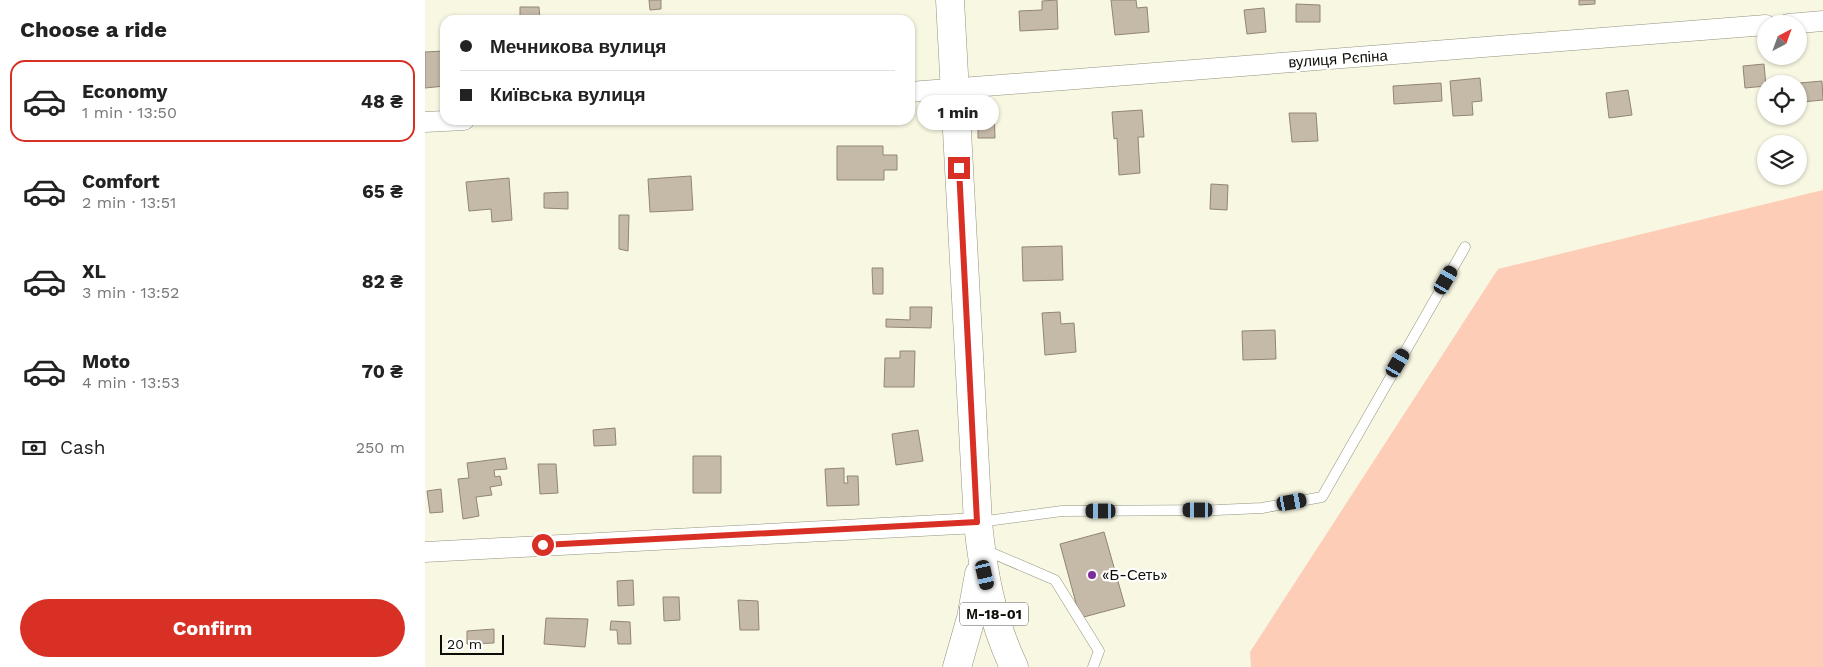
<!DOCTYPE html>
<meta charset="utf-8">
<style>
body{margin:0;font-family:"Work Sans",sans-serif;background:#f6f6f6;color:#222;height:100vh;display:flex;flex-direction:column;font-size:19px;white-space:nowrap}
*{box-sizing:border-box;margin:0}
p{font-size:16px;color:#767676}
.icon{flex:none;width:28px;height:28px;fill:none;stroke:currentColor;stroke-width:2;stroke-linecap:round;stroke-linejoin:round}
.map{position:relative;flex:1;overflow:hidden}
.details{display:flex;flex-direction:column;background:#fff;width:425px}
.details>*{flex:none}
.hud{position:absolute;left:15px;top:15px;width:475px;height:110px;border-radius:15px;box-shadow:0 1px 4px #0004;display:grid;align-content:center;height:110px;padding:0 20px;background:#fff}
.needle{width:32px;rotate:41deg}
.buttons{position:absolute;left:1332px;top:15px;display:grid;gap:10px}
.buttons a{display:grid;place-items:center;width:50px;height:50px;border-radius:50%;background:#fff;box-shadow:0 1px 4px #0004;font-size:25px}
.scale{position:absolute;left:15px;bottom:12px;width:64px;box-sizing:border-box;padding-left:5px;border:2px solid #0d0c06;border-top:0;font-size:14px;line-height:18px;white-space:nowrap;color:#0d0c06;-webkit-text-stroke:4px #fff;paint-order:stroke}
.end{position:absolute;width:22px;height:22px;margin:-11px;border:6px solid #d93025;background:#fff;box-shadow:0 0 0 2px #fff}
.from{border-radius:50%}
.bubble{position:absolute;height:35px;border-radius:18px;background:#fff;box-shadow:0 1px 4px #0004;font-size:16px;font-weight:700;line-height:35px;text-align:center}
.car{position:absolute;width:15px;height:30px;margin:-15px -8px;border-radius:6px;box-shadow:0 0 4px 1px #0007;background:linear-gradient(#222 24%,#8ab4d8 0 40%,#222 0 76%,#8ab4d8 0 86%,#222 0)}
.hud b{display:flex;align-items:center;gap:18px;height:48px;font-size:19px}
.hud b+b{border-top:1px solid #e0e0e0}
.hud i{width:12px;height:12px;background:#222}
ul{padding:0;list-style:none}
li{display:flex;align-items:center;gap:15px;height:82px;margin:0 10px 8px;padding:0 10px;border:2px solid transparent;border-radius:15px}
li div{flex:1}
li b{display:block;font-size:19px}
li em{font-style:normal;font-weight:700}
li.on{border-color:#d93025}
li>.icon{width:45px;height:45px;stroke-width:1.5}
h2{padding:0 20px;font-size:22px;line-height:60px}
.pay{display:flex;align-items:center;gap:12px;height:55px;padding:0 20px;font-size:19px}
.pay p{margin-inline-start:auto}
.button{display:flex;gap:10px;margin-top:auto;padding:10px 20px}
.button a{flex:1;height:58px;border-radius:30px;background:#d93025;color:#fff;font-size:20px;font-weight:700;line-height:58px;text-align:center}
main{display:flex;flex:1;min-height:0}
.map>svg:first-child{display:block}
.green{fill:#fdcdb8}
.building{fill:#c5b9a8;stroke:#918575}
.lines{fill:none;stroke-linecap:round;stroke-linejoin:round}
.service-casing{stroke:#93927f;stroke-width:11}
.minor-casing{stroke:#93927f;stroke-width:21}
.trunk-casing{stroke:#93927f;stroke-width:29}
.service{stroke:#fff;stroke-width:10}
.minor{stroke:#fff;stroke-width:20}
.trunk{stroke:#fff;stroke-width:28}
.route{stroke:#d93025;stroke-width:6}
.poi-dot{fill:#7d2c9b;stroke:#fff;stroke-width:2}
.labels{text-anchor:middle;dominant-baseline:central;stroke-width:4.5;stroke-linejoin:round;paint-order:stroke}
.shield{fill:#fff;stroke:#565551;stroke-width:1}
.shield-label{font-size:14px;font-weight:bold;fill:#0d0c06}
.street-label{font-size:15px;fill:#0d0c06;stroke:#fff}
.poi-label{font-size:15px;fill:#0d0c06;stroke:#fff;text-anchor:start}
</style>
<main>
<section class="details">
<h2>Choose a ride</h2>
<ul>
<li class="on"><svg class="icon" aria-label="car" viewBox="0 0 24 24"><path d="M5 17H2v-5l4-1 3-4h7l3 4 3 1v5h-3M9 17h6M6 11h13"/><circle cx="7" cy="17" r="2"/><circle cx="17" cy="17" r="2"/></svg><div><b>Economy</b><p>1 min · 13:50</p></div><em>48 ₴</em></li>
<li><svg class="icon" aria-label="car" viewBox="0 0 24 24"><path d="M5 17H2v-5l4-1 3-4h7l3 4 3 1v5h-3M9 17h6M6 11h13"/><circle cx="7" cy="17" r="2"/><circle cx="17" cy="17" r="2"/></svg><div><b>Comfort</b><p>2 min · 13:51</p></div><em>65 ₴</em></li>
<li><svg class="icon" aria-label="car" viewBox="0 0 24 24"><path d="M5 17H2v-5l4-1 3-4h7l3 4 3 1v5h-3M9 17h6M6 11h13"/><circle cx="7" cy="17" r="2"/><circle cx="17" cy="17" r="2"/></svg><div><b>XL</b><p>3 min · 13:52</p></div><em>82 ₴</em></li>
<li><svg class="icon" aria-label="car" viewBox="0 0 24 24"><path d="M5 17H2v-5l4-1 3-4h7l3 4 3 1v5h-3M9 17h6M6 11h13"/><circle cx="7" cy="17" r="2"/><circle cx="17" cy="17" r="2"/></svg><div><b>Moto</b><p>4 min · 13:53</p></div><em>70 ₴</em></li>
</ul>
<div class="pay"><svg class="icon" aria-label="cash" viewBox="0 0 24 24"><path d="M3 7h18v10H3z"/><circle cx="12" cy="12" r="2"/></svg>Cash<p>250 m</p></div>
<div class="button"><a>Confirm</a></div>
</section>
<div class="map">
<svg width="1398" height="667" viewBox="0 0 1398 667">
<rect width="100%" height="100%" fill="#f8f7e2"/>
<path class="green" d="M1398,190V667H826L825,652L1073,269Z"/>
<path class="building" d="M224,0H236V9L225,10Z
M632,0L633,29L595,31L594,11L617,10V1Z
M686,0H711L712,8L722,7L724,32L690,35Z
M1154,0H1170V4L1154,5Z
M871,4L895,5V22H871Z
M95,7H114L115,20H95Z
M839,8L841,32L822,34L819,10Z
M19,51L20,86L0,88V52Z
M1339,64L1341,86L1320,88L1318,66Z
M1055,78L1057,101L1047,102L1048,115L1028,116L1025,81Z
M1397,81L1398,100L1377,102L1375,83Z
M1016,83L1017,101L969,104L968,86Z
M1203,90L1207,115L1184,118L1181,93Z
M553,106H569L570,138H553Z
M717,110L719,137H713L715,173L694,175L692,138L689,139L687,112Z
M864,113H891L893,141L867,142Z
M412,146H458V155H472V170H459V180H412Z
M266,176L268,210L225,212L223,179Z
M84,178L87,220L67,222L66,209L44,211L41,182Z
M786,184L803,185L802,210L785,209Z
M143,192V209L119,208V193Z
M194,215H204L203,251L194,249Z
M637,246L638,280L598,281L597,247Z
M447,268H458V294H448Z
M485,307H507L506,328L461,327V319L485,320Z
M635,312L636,324L649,323L651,352L620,355L617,313Z
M850,330L851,359L818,360L817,331Z
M475,351H490L489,387H459L460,358H475Z
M190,428L191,445L169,446L168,430Z
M493,430L498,461L471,465L467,434Z
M268,456H296V493H268Z
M80,458L82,469L69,470L70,477L75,476L77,485L65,487L67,495L51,497L54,516L38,519L33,479L44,478L42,463Z
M113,464H131L133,493L115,494Z
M419,468V483H423L422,476H433L434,505L402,506L400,469Z
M16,489L18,512L5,513L2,491Z
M679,532L700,606L655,618L635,544Z
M208,580L209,605L193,606L192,581Z
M238,597H254L255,620L239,621Z
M313,600L333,601L334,630H315Z
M121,618L163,619L160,647L119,644Z
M186,621L205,622L206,644H193L192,630H185Z
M69,629V643L42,644V631Z"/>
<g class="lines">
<g class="service-casing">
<path id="service" d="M554,522L637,511L792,510L837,508L897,497L1040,247
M560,550L630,580L674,651L668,667"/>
</g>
<g class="minor-casing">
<path id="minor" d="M1363,24L1398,21
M485,92L1341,25
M0,122L39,120
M0,552L553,523"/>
</g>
<g class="trunk-casing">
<path id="trunk" d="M525,0L553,523C558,572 567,621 589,667
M532,667L546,618L554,574"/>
</g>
<use href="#service" class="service"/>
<use href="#minor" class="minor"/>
<use href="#trunk" class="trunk"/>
</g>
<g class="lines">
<path class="route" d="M118,545L552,522L534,168"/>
</g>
<circle class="poi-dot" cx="667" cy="575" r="5"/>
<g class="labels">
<rect class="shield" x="535" y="602.5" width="68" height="23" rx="4"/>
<g class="shield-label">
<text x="569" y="614">М-18-01</text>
</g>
<g class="street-label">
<text transform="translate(913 59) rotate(-4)">вулиця Рєпіна</text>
</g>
<g class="poi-label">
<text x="677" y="575">«Б-Сеть»</text>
</g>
</g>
</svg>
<div class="buttons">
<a><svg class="needle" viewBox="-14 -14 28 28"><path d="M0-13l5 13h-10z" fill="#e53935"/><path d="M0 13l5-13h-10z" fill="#767676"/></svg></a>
<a><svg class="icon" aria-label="locate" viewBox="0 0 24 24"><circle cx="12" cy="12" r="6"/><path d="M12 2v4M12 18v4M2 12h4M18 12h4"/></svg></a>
<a><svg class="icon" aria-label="layers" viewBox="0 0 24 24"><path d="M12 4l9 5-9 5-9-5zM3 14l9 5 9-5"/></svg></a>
</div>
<div class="scale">20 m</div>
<i class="end from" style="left:118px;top:545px"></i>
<i class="end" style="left:534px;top:168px"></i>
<div class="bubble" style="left:492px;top:95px;width:82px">1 min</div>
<i class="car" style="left:1021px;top:280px;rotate:30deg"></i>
<i class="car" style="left:973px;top:363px;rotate:30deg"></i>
<i class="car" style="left:867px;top:502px;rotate:80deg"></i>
<i class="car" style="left:773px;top:510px;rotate:270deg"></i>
<i class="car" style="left:676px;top:511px;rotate:270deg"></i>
<i class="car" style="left:560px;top:575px;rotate:167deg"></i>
<div class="hud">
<b><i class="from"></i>Мечникова вулиця</b>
<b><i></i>Київська вулиця</b>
</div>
</div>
</main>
